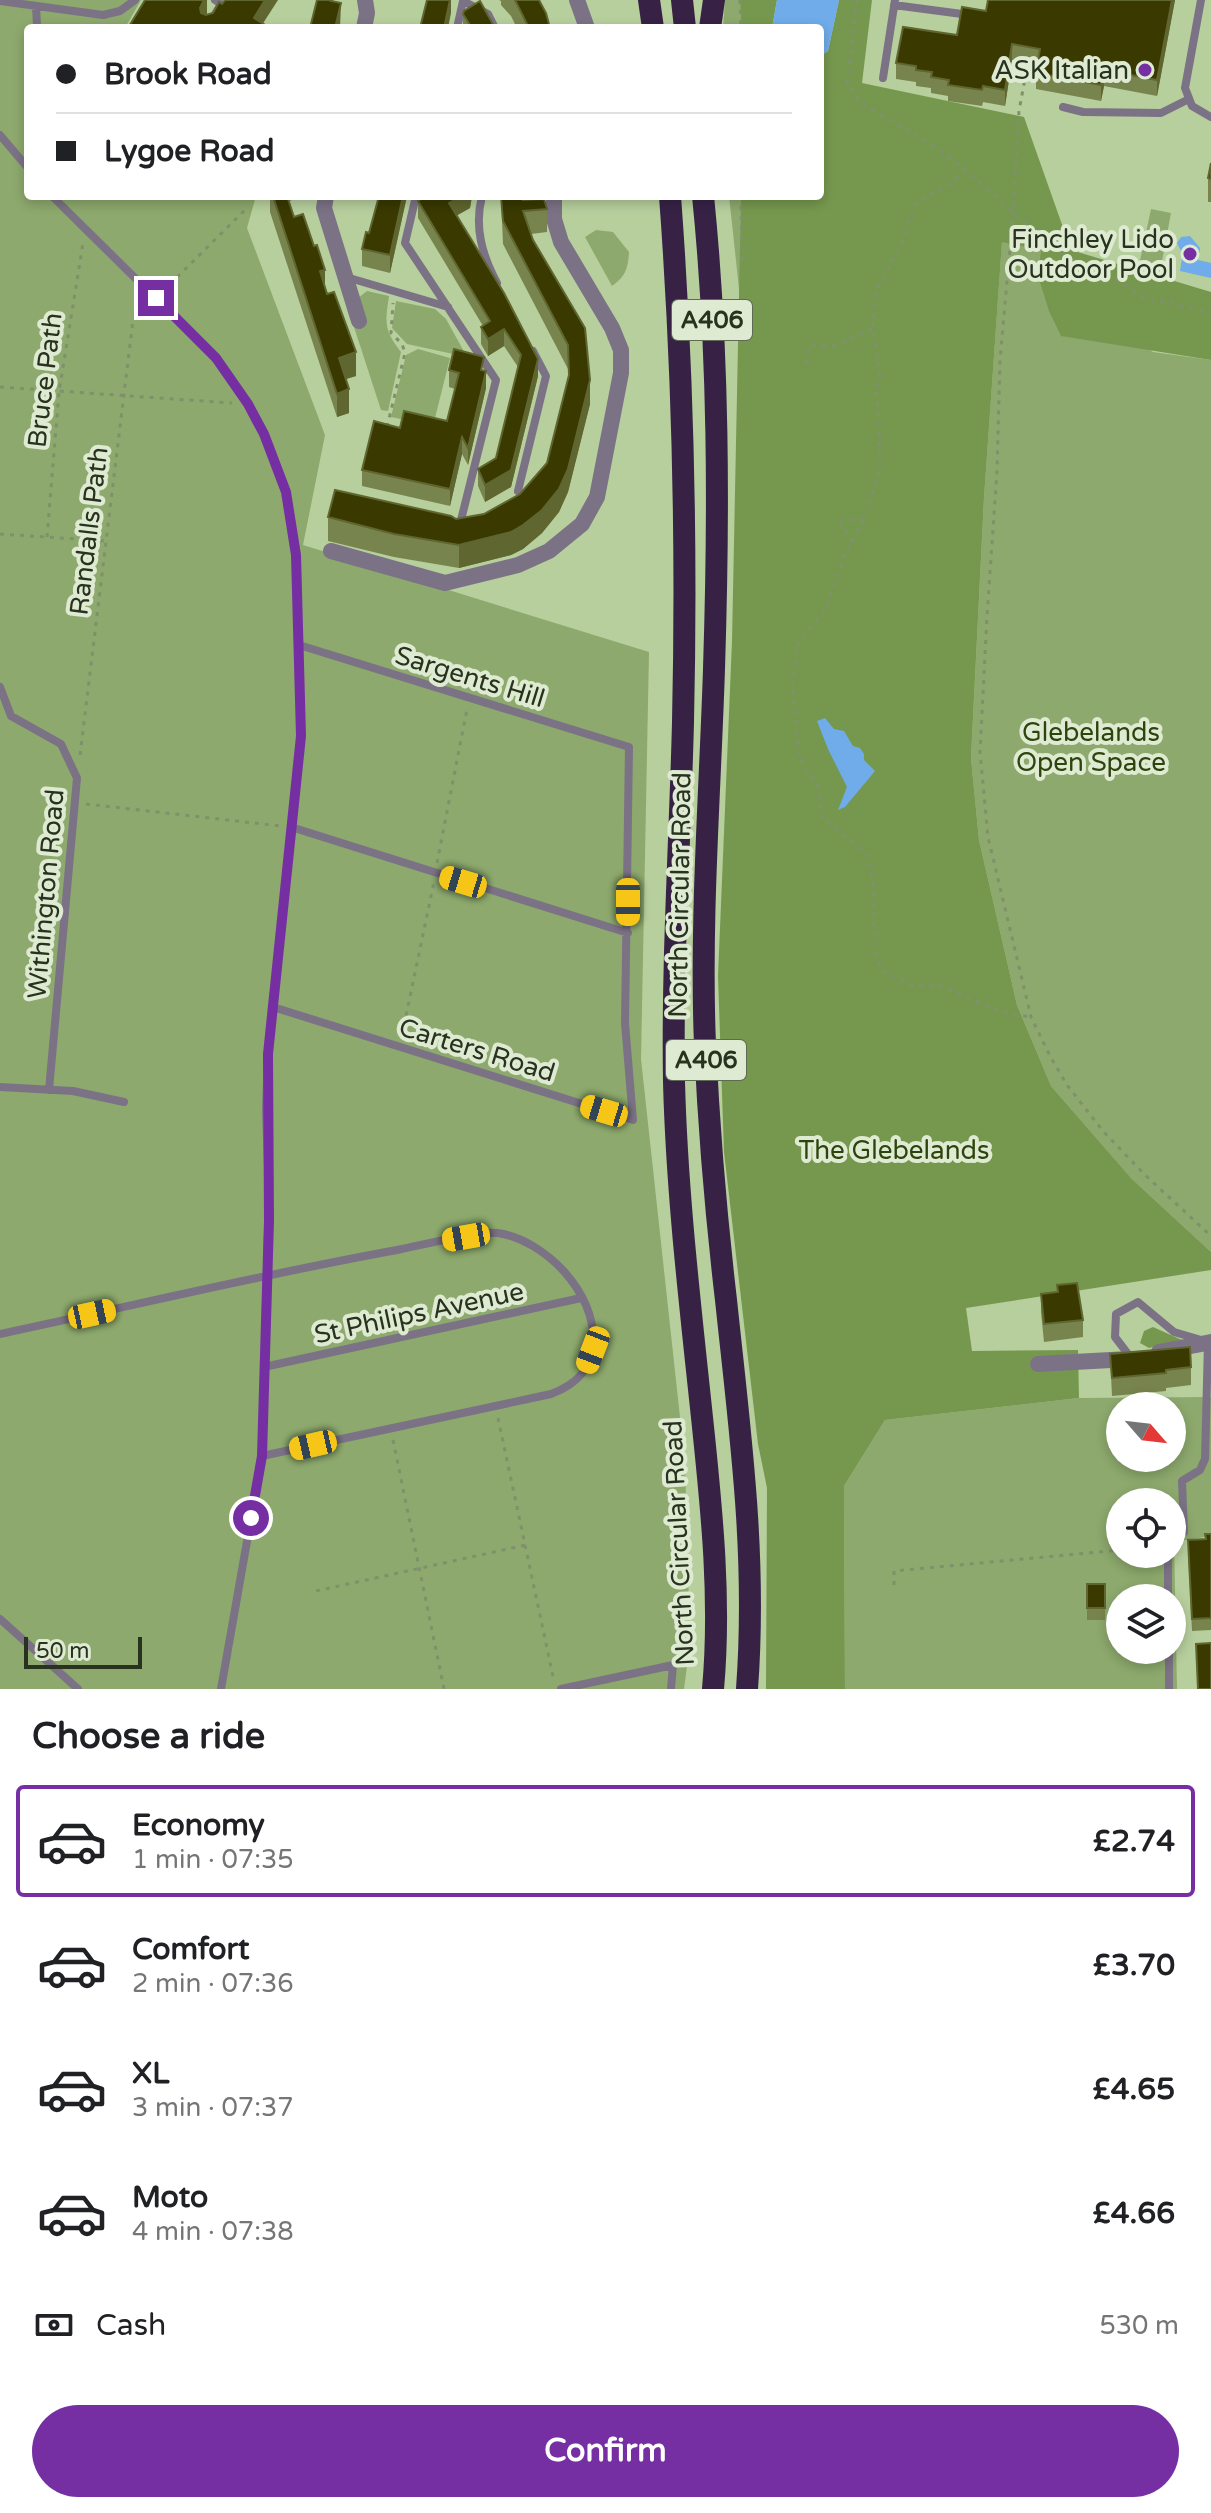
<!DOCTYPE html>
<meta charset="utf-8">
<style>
body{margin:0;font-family:"Varela Round",sans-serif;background:#f6f6f6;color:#202124;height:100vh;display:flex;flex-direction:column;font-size:30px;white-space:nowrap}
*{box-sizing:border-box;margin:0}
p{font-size:26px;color:#757577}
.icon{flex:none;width:44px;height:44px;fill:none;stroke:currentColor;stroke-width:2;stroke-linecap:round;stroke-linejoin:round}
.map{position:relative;height:1689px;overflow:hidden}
.drawer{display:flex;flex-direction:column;background:#fff;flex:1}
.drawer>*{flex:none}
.top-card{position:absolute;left:24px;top:24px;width:800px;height:176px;border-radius:8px;box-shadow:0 4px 12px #0003;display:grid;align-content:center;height:176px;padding:0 32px;background:#fff}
.needle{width:52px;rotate:118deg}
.tools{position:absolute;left:1106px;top:1392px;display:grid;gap:16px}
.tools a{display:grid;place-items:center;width:80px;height:80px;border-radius:50%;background:#fff;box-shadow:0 4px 12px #0003;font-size:40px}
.scale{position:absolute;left:24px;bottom:20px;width:118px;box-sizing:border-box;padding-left:8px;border:4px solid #28321e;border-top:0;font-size:22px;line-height:28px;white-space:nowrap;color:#28321e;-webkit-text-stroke:6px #deebd2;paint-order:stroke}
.end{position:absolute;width:36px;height:36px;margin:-18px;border:10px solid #762fa3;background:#fff;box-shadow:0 0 0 4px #fff}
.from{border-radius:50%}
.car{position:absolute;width:24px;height:48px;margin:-24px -12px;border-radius:10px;box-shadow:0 0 6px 2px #0007;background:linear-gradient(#f5c518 24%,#345 0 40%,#f5c518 0 76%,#345 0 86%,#f5c518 0)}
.top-card b{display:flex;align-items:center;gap:28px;height:76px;font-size:30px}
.top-card b+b{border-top:2px solid #e0e0e0}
.top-card i{width:20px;height:20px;background:#202124}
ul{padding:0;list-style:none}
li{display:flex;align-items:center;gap:24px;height:112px;margin:0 16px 12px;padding:0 16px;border:4px solid transparent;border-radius:8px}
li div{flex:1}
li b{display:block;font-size:30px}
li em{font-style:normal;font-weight:800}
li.selected{border-color:#762fa3}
li>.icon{width:72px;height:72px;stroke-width:1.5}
h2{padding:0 32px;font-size:36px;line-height:96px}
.pay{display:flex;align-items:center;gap:20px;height:88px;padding:0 32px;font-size:30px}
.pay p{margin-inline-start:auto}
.cta{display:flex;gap:16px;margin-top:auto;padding:16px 32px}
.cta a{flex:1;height:92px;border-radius:48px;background:#762fa3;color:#fff;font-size:32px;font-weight:800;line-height:92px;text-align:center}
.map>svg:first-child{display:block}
.green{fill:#8da96d;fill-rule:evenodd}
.forest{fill:#76984e}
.water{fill:#6face9}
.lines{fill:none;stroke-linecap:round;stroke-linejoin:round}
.path{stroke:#7f916b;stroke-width:3;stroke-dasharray:4 6;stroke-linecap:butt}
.service{stroke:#7c7286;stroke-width:8}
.minor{stroke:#7c7286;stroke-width:16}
.trunk{stroke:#372246;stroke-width:22}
.wall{fill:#78844e}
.shaded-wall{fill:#5f662f}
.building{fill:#393900;stroke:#5f662f;stroke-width:2}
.route{stroke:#762fa3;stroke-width:10}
.poi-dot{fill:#762fa3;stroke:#deebd2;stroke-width:3}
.labels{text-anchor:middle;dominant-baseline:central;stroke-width:8;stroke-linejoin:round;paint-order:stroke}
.shield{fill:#deebd2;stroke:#5f6a54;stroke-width:2}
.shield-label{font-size:24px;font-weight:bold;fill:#28321e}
.poi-label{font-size:26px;fill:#28321e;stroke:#deebd2;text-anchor:end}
.street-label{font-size:26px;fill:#28321e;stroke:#deebd2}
.park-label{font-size:26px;fill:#2e440d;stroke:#deebd2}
</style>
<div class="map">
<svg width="1211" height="1689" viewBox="0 0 1211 1689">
<rect width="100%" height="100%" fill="#b7cf9d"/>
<path class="green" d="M0,0H141L125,28H28V196H256L247,228L325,435L303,545L649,652L641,1059L685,1463L690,1643L684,1689H0Z
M725,0H740L741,28H723Z
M729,196H741L740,298Z
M1151,209L1171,213L1159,277L1138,270Z
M596,230L613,232L629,252C628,268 626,276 612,286L585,237Z
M1002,241L1042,250L1038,276L1153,352L1211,360V1252L1132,1179L1051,1086L1017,1005L979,840L971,758L984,498Z
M367,291L389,296C385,323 384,330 401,352L388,411L381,410L354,327L358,298Z
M396,301L435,309L446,319L467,357L407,344L392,328Z
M418,349L450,358L433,426L391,417L406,355Z
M1211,1397V1536L1174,1542L1177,1689H845L844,1486L885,1420L1079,1398ZM1120,1406H1172V1458H1120ZM1120,1502H1172V1554H1120ZM1120,1598H1172V1650H1120Z"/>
<path class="forest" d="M740,0H777L772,28H741Z
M839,0H872L862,83L1024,117L1071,250L1211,292V360L1061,336L1049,311L1038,276L1041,250L1002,242L984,498L971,758L979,840L1017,1005L1051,1086L1132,1179L1211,1252V1270L966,1308L972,1351L1078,1350L1079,1398L885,1420L844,1486L845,1689H766L767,1488L758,1444L724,1152L718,976L732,641L741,196H820V56L828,51Z
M1153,1327L1182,1340L1149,1348L1140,1343L1144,1331Z"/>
<path class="water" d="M777,0H839L828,51L820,56V28H772Z
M1190,236L1200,248L1198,260L1211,263V278L1180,271L1182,258L1185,259L1177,243L1181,237Z
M825,718L834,729L844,731L853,746L860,748L864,754V760L875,771L845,807L838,810L847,787L828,749L817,721Z"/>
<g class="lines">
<path class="path" d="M740,0L741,28
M857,0L847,83L861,103L932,145L966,170L1040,237L1069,258L1110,275L1143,297L1211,313
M1028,62L1019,111L1013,214L1000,360L997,471L987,616L980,752L988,837L1031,1017L1050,1056L1067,1085L1103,1131L1144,1174L1211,1236
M966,170L949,185L916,202L901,245L875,293L873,328L880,373L876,392L879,414L880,468L864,520L847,550L823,614L799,640L792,679L799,754L806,771L817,783L822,817L866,853L873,878L875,952L882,970L913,986L939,985L1001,1012L1031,1017
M741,196L742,262
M163,291L245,210
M807,363L808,348L813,345L836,346L873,328
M0,387L232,403
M387,427L405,353L402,344L391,333L393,303
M0,534L107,541
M47,537L59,392L83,243
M853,542L837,520H864
M80,755L133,320L146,307
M86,804L281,826
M437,863L467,709
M402,1035L434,882
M498,1418L554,1681
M393,1440L444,1689
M894,1585V1571L1120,1550
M316,1591L526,1545"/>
<path class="service" d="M1201,0L1185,88L1192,106L1211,117
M0,1L103,15L120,11L135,0
M894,5L962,14
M36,7L37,25L40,28
M207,28L221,4L215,0
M457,28L463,1L488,14L495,28
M883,78L895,0
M1063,107L1083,112L1161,113L1189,99
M0,135L28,168
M52,196L216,358L248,404L264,434L286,492L296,555L301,736L268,1054L266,1110L269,1194L262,1456L221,1689
M416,196L405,243L496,380L459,528
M482,196C474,227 482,255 497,283
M346,277L448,307
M518,491L546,376L533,351
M0,687L11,716L61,744L77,778L49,1090
M291,827L628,933
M273,1007L633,1120L625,1023L629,747L299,645
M0,1087L73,1091L124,1102
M0,1334C132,1306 264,1274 397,1250C419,1246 479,1230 498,1233C545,1240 596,1293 593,1342C592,1370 575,1385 551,1394L262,1456
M1131,1358L1115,1337L1116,1314L1138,1302L1174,1332L1208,1342L1205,1459L1200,1470L1182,1481L1184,1532L1172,1533
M264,1367L581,1298
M1168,1554V1598
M0,1619L78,1689
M1169,1650V1689
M561,1689L673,1665L671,1689"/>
<path class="minor" d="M577,0L587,28
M364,28L367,13L365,0
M326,196L324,208L359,321
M331,551L445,583L518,565L549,551L582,524L597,497L621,373V350L612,328L561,242L554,219V196
M1159,1352L1211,1342
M1038,1364L1129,1359"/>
<path class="trunk" d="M649,0L653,28
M682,0L685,28
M710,28L714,0
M670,196C683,371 687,546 683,722C680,842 672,962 674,1082C677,1197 691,1312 703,1427C712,1513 721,1602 713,1689
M703,196C719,353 719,512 714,669C710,794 700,920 705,1045C709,1130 716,1215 726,1300C740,1433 757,1554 747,1689"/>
</g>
<path class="wall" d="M499,0H539L550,28H517L511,16L501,5V1Z
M988,0H1175L1157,96L1104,86L1101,101L1036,89V73L1037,64L1012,60L1005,106L983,102L982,106L948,101V96L931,93V88L916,86V82L896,79V63L957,35L986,11Z
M463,14L495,28H463Z
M1211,163V202H1208V178Z
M270,196H292L291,201L289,200L294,217L325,286L356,376L346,379L349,413L337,417L270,212Z
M407,196L390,273L362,266V249L369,233Z
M426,196H472L470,208L457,215L538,376L511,487L485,502L478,486V469L496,458L518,367L504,346L488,356L481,344V327L483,326L418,218V201Z
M501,196L526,199L547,209V232L531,234L590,404L568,492L559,512L542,533L523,549L511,555L459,568L394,557L328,541V517L456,519L484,514L520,494L547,463L568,378V369L503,244Z
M449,370L484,371L486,388L468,465L462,454L450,506L362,486V470L400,428L447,421L455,389L449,387Z
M1057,1285L1083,1320V1337L1044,1342L1041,1312V1294L1057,1292Z
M1110,1354L1191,1367V1385L1166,1388V1391L1112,1396Z
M1211,1534V1630L1192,1631L1188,1552Z
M1087,1584H1105V1620H1087Z"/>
<path class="shaded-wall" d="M204,0H207V14L200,27V8Z
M265,0H278L260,28L254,18Z
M450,0H451V13L448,28H444Z
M1172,0H1175L1157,96V80Z
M341,3L340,28H335Z
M1012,44V60L1005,106V90Z
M1104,70V86L1101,101V85Z
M403,196H407L390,273V255Z
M461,196H472L470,208L449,220V203Z
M325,270V293L320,271Z
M504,329V346L488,356V339Z
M356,352V376L339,381V358Z
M538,359V376L511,487L485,502V485Z
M486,371V388L468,465V448Z
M590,380V404L568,492L559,512L542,533L523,549L511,555L459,568V545L542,510Z
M349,389V413L337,417V394Z
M462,437V454L450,506V489Z"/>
<path class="building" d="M145,0H204L200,8L201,13L206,15L213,13L219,2L222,4L225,0H265L254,18L270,28H128Z
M317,0H332L331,1L341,3L335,28H310Z
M427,0H450L444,28H420Z
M515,0H539L546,13L550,28H529Z
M988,0H1172L1157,80L1104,70L1101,85L1036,73L1040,49L1012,44L1005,90L983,86L982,90L948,85L949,80L931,77L932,72L916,70V66L896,63L903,27L957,35L962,7L986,11Z
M480,1L495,28H472L463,14L464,11Z
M1211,163V179L1208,178Z
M273,196H287L294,217L303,214L314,246L317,245L325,270L320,271L327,294L334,292L356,352L339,358L349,389L337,394Z
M379,196H403L390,255L362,249L366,232L369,233Z
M426,196H461L449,203L504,293L538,359L511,470L485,485L478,469L496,458L521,355L504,329L488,339L481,327L490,321L418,201Z
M501,196H524L523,200L544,199L547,209L523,211L533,240L585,328L590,380L568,469L559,489L542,510L523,525L511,532L459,545L394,534L328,517L335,490L451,516L456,519L484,514L520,494L547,463L569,375L568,345L503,221Z
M454,349L484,357L481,370L486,371L468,448L462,437L450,489L362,470L374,421L400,428L404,411L447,421L459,373L449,370Z
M1077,1283L1083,1320L1044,1324L1041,1294L1058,1292L1057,1285Z
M1190,1347L1191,1367L1166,1370V1373L1112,1378L1110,1354Z
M1205,1534H1211V1618L1192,1619L1188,1540L1206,1539Z
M1087,1584H1105V1608H1087Z
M1211,1643V1689H1198L1196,1644Z"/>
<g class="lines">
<path class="route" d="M156,298L216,358L248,404L264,434L286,492L296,555L301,736L268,1054L269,1221L262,1456L251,1518"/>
</g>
<g class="poi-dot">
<circle cx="1145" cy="70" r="8"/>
<circle cx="1190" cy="254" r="8"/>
</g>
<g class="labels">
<g class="shield">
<rect x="672" y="300" width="80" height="40" rx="6"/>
<rect x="666" y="1040" width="80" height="40" rx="6"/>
</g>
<g class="shield-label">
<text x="712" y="320">A406</text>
<text x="706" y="1060">A406</text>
</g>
<g class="poi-label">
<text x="1129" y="70">ASK Italian</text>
<text x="1174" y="239">Finchley Lido<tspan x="1174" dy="30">Outdoor Pool</tspan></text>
</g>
<g class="street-label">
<text transform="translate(45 380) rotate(-83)">Bruce Path</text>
<text transform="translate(89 531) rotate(-83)">Randalls Path</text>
<text transform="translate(470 677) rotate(17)">Sargents Hill</text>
<text transform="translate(46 894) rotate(-85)">Withington Road</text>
<text transform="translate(680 895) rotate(-89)">North Circular Road</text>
<text transform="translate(477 1050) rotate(17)">Carters Road</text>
<text transform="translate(419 1313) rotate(-12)">St Philips Avenue</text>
<text transform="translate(679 1543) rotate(-93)">North Circular Road</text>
</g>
<g class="park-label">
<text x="1091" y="732">Glebelands<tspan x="1091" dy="30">Open Space</tspan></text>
<text x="894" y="1150">The Glebelands</text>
</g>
</g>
</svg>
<div class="tools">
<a><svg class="needle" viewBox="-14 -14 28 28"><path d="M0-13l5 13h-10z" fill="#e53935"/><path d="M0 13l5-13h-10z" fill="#757577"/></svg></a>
<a><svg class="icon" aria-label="locate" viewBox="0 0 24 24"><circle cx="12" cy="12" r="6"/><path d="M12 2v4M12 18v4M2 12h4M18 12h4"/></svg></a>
<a><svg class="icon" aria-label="layers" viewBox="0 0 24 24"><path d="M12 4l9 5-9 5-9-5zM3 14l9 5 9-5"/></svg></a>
</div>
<div class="scale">50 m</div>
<i class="end from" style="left:251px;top:1518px"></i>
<i class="end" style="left:156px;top:298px"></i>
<i class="car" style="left:463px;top:882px;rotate:287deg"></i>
<i class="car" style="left:628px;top:902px;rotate:180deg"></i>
<i class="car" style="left:604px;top:1111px;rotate:287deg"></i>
<i class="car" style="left:466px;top:1237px;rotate:260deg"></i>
<i class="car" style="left:92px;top:1314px;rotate:78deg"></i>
<i class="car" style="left:593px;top:1350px;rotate:201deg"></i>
<i class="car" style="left:313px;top:1445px;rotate:257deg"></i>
<div class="top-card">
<b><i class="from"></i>Brook Road</b>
<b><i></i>Lygoe Road</b>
</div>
</div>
<section class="drawer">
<h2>Choose a ride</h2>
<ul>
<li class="selected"><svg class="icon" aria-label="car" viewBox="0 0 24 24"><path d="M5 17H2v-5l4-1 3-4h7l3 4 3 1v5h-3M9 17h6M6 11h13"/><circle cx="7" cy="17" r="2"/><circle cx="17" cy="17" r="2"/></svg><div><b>Economy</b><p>1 min · 07:35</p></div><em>£2.74</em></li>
<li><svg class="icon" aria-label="car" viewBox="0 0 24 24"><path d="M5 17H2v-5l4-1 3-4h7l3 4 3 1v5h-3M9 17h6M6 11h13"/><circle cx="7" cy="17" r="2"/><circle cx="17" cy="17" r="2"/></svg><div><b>Comfort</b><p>2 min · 07:36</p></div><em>£3.70</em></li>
<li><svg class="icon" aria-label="car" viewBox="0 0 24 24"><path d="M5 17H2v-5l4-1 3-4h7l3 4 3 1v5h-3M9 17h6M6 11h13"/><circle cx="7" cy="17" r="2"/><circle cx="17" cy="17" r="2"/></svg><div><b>XL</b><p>3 min · 07:37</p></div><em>£4.65</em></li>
<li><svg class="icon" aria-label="car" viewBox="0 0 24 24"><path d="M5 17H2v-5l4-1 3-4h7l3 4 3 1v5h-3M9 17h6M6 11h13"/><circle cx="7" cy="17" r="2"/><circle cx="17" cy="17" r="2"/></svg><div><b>Moto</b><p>4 min · 07:38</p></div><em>£4.66</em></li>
</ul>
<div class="pay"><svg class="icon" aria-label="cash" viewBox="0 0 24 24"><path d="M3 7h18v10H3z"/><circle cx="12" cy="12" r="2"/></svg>Cash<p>530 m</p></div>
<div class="cta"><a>Confirm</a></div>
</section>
